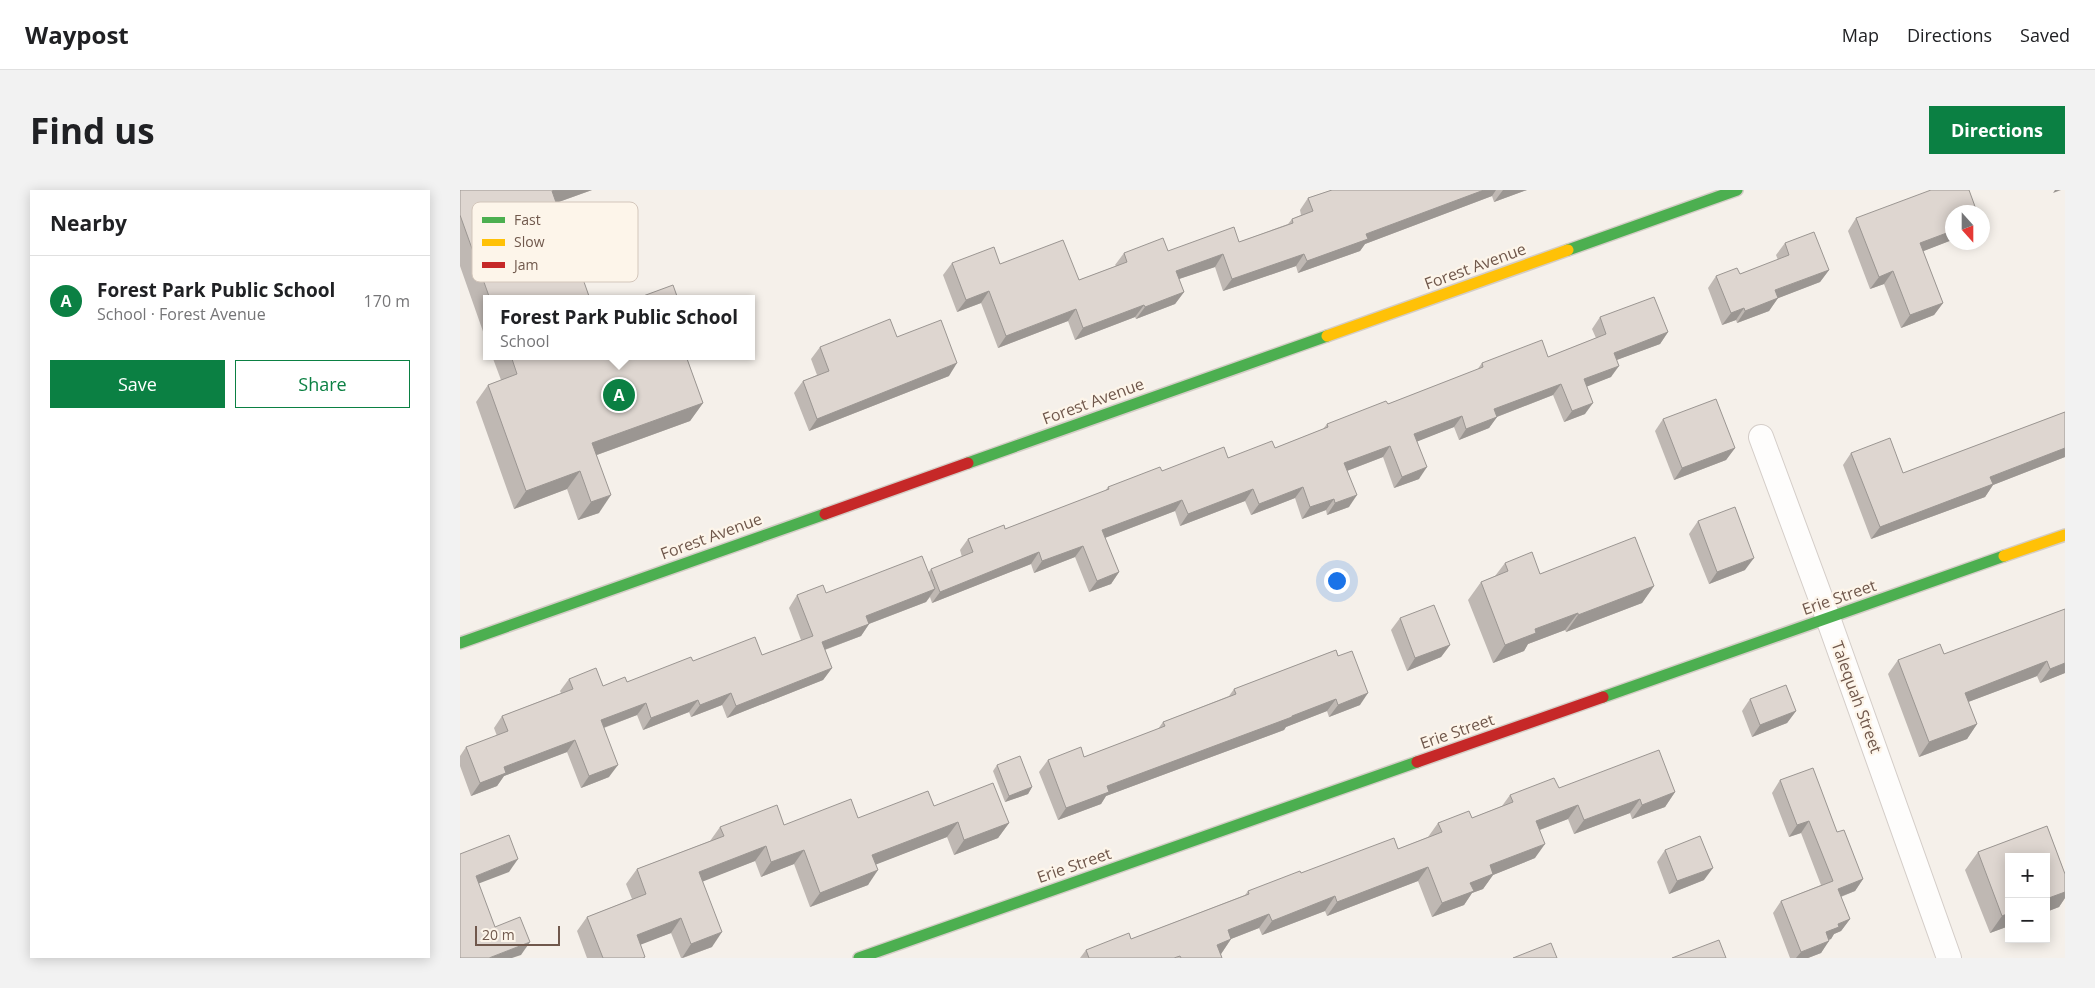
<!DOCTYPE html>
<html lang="en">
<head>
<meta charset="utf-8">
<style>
	:root { --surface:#fff; --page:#f2f2f2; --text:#202124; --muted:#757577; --line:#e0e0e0; --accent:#0b8043 }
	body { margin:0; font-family:"Open Sans",sans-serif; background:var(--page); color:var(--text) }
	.controls { position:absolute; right:15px; bottom:15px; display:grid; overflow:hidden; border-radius:0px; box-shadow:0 2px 12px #0003 }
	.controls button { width:45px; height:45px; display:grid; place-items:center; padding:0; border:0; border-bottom:1px solid var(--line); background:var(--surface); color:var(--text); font:25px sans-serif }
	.compass { position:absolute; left:1485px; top:15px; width:45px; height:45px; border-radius:50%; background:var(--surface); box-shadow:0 2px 12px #0003; rotate:159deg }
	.scale { position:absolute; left:15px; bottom:12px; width:85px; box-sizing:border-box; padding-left:5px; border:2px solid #70584c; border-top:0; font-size:14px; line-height:18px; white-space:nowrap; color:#70584c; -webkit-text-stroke:4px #fdf5ea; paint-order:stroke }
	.you { position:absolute; left:876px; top:390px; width:18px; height:18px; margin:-12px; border:4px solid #fff; border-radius:50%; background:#1a73e8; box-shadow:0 0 0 8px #1a73e833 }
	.badge { display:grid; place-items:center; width:32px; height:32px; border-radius:50%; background:var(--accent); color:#fff; font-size:16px; font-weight:700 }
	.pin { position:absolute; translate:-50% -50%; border:2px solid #fff; box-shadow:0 1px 5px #0006 }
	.popup { position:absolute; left:23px; top:105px; width:272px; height:65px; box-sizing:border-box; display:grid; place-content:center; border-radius:0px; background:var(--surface); filter:drop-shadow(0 1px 4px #0005); font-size:16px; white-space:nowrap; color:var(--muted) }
	.popup b { font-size:19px; color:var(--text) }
	.popup::after { content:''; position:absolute; left:50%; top:100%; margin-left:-10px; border:10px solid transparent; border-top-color:var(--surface) }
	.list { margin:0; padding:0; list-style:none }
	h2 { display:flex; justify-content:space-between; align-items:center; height:65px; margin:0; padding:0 20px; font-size:21px }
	h2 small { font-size:16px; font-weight:400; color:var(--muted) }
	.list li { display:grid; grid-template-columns:32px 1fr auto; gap:15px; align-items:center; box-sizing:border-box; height:90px; padding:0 20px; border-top:1px solid var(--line) }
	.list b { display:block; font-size:19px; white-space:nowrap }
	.list p { margin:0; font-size:16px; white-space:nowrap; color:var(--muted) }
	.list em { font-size:16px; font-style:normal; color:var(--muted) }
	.actions { display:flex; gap:10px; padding:15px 20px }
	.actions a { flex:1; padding:11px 0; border:1px solid var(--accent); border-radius:0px; text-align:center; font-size:18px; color:var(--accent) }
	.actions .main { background:var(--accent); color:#fff }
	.map { position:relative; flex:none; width:1605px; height:768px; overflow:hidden; border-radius:0px }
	header { display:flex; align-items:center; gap:30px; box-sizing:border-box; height:70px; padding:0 25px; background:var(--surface); border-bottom:1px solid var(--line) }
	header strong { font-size:24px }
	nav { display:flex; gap:28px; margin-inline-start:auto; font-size:18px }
	.intro { display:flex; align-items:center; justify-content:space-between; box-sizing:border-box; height:120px; padding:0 30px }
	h1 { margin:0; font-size:35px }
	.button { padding:12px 22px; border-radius:0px; background:var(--accent); color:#fff; font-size:18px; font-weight:700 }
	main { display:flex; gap:30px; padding:0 30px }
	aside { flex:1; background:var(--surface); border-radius:0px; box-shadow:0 2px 12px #0003 }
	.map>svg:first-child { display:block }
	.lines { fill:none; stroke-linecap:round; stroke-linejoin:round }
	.street-casing { stroke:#d4cdc8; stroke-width:26 }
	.fast-casing { stroke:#d4cdc6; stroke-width:14 }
	.slow-casing { stroke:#d4cdc6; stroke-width:14 }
	.jam-casing { stroke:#d4cdc6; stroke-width:14 }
	.street { stroke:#fefdfc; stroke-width:24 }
	.fast { stroke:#4caf50; stroke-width:11 }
	.slow { stroke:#ffc107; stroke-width:11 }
	.jam { stroke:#c62828; stroke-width:11 }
	.wall { fill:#bfb8b3 }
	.shaded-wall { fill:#9b9692 }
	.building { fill:#ded6d0; stroke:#9b9692 }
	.labels { text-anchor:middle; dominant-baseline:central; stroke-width:4.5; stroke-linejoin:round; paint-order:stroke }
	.street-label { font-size:16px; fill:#70584c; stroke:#fdf5ea }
	.key { fill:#fdf5ea; stroke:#d3c6bb; stroke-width:1 }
	.key-label { font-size:14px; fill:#70584c }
</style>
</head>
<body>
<header>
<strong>Waypost</strong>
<nav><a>Map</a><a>Directions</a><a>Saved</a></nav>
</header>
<div class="intro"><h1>Find us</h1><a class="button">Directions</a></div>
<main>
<aside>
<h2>Nearby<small></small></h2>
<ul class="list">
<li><span class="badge">A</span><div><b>Forest Park Public School</b><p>School · Forest Avenue</p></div><em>170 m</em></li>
</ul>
<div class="actions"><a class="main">Save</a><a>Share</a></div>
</aside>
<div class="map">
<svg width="1605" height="768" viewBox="0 0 1605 768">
	<rect width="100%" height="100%" fill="#f5f0ea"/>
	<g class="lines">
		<g class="street-casing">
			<polyline id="street" points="1301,247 1368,428 1489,768"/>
		</g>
		<g class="fast-casing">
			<g id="fast">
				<polyline points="1108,60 1277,0"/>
				<polyline points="508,273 867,146"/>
				<polyline points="0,453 365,324"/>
				<polyline points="1143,507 1544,366"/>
				<polyline points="399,768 957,572"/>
			</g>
		</g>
		<g class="slow-casing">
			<g id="slow">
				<polyline points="867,146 1108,60"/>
				<polyline points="1544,366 1605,345"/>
			</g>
		</g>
		<g class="jam-casing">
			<g id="jam">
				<polyline points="365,324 508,273"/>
				<polyline points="957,572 1143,507"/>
			</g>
		</g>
		<use href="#street" class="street"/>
		<use href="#fast" class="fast"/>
		<use href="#slow" class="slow"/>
		<use href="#jam" class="jam"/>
	</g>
	<g class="wall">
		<polygon points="0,0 132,0 96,13 130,109 26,109 26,150 0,76"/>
		<polygon points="872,0 1067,0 1034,12 1032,6 905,54 900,61 838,83 836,76 763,101 755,77 719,89 724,102 715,114 676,129 675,127 615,150 608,131 538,158 521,113 497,122 483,85 492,73 540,74 619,90 656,76 655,75 664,63 708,61 779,52 828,34 832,29 841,25 840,20 848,8"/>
		<polygon points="1492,22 1492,50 1463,61 1483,113 1474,125 1441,138 1424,94 1410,99 1388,41 1396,28"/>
		<polygon points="1325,53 1369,80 1360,92 1318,108 1309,121 1277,133 1276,130 1262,135 1248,98 1256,86 1280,84 1318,70 1316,65"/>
		<polygon points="1140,127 1208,142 1200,154 1156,170 1151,187 1126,196 1125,224 1104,232 1093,205 1037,227 1029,238 999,250 994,237 957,251 959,289 934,298 923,267 887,281 889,317 867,325 866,320 842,329 835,308 791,325 785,311 720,336 715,321 645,348 659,382 651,394 629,402 615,367 574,383 571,374 472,413 470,407 466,412 409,434 401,446 365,460 372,478 363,490 267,528 262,515 231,527 229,522 183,540 177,525 144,538 149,587 121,598 107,562 44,586 37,596 11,606 0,576 0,566 6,557 37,546 34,538 42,526 101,503 100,501 109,489 143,496 167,492 233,471 302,465 341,450 329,418 337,405 366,403 468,383 471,379 502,367 500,360 508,349 545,339 645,301 648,297 702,281 815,258 863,239 867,234 928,214 1017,180 1022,173 1088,167 1136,148 1132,139"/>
		<polygon points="437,147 489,186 349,241 334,203 343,191 357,185 351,169 360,157"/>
		<polygon points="32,166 226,166 243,213 230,231 137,265 139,323 118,330 107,299 54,319 16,212 28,195 41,190"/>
		<polygon points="1605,222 1605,267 1533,295 1525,307 1411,349 1383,275 1391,263 1443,283"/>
		<polygon points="1203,229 1275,258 1266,270 1214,290 1195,241"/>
		<polygon points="1238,331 1285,380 1249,394 1229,344"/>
		<polygon points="1045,373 1080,384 1194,396 1182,413 1106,442 1105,440 1068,454 1064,461 1033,473 1008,410 1021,392 1035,386"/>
		<polygon points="1605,419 1605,483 1580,493 1577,486 1508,512 1517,534 1507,549 1459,567 1428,484 1438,470 1484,464"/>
		<polygon points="940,428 990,455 981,467 947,481 931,440"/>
		<polygon points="876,460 900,515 869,527 867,521 826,537 824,540 646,606 641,614 598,630 579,582 588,570 624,567 698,539 703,532 769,506 774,499"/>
		<polygon points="1290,509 1336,521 1327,533 1292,547 1282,521"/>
		<polygon points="537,575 572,597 568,604 545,612 533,581"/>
		<polygon points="1320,590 1377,642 1403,689 1395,701 1381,707 1390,729 1381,741 1374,744 1371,749 1369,750 1361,763 1348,768 1330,768 1313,723 1321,711 1361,695 1341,643 1329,647 1312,603"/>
		<polygon points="1099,598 1215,602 1205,617 1172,629 1170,623 1114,644 1108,629 1080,640 1075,668 1033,685 1023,699 1012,703 1004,715 972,727 958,691 867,726 865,721 802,745 799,738 771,749 761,764 762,768 620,768 626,760 671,749 785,705 788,701 841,683 938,659 968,647 978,633 1012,628 1042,616 1050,605"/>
		<polygon points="474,616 549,633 538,648 494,665 487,647 416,674 408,695 350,717 334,674 301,687 295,671 242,691 252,757 223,768 221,768 211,743 180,754 185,767 185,768 127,768 117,741 127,727 172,709 166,694 177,679 250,651 260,637 324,635 398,628"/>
		<polygon points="1587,636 1605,684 1605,708 1599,717 1586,722 1586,667 1549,667 1549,736 1530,743 1505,680 1518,662"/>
		<polygon points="1205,660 1244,690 1209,704 1197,672"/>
	</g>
	<g class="shaded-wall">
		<polygon points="95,0 132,0 79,19 92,1"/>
		<polygon points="1024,0 1036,0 1032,6 905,54 900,61 838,83 847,71 906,44"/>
		<polygon points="1043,0 1067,0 1034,12"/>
		<polygon points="1595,0 1601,0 1593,3"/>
		<polygon points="1492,41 1492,50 1451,66 1460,53"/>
		<polygon points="763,64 755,77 707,93 716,81"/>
		<polygon points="844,64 836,76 763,101 772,89"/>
		<polygon points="1369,80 1360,92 1306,113 1315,100"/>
		<polygon points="1433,81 1424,94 1410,99 1419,87"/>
		<polygon points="529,101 521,113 497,122 506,110"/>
		<polygon points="724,102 715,114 676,129 685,117"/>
		<polygon points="1318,108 1309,121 1277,133 1285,121"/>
		<polygon points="1483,113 1474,125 1441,138 1450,125"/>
		<polygon points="684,115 675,127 615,150 623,138"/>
		<polygon points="1284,118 1276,130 1262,135 1271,123"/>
		<polygon points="616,119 608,131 538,158 546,146"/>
		<polygon points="1208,142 1200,154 1146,174 1154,163"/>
		<polygon points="497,173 489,186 349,241 357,229"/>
		<polygon points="1159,176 1151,187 1116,201 1124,189"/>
		<polygon points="1101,194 1093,205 1026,231 1034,219"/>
		<polygon points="243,213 230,231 120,271 132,253"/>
		<polygon points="1133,213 1125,224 1104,232 1112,221"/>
		<polygon points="1002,226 994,237 946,256 954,244"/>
		<polygon points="1037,227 1029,238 999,250 1006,239"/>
		<polygon points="930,256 923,267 876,285 884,273"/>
		<polygon points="1275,258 1266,270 1214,290 1222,278"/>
		<polygon points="1605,258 1605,267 1533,295 1525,307 1411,349 1420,337 1530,287"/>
		<polygon points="967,277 959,289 934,298 942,287"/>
		<polygon points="120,281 107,299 54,319 66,301"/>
		<polygon points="843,297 835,308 791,325 799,314"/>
		<polygon points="793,299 785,311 720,336 728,324"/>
		<polygon points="151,305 139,323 118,330 131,312"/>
		<polygon points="897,305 889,317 867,325 875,313"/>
		<polygon points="874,309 866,320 842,329 850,317"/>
		<polygon points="722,310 715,321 634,352 642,340"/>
		<polygon points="623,356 615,367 574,383 582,371"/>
		<polygon points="579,362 571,374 472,413 480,402"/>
		<polygon points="1294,368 1285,380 1249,394 1257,382"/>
		<polygon points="659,382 651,394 629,402 637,391"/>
		<polygon points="1194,396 1182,413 1106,442 1118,425"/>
		<polygon points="475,399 466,412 398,438 406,426"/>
		<polygon points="1118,423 1105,440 1068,454 1064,461 1033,473 1045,455 1075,439"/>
		<polygon points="409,434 401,446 353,464 362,452"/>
		<polygon points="990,455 981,467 947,481 955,468"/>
		<polygon points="1587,471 1577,486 1495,517 1505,503"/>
		<polygon points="1605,473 1605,483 1580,493 1590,479"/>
		<polygon points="372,478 363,490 267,528 276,516"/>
		<polygon points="271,503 262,515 231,527 240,515"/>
		<polygon points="908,503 900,515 869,527 878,515"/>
		<polygon points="876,509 867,521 826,537 824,540 646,606 641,614 598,630 606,618 647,596"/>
		<polygon points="238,510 229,522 183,540 191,528"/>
		<polygon points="186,513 177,525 132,542 141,530"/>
		<polygon points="1336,521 1327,533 1292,547 1300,535"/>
		<polygon points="1517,534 1507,549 1459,567 1469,552"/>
		<polygon points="115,550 107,562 44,586 37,596 11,606 20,593 44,577"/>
		<polygon points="158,575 149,587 121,598 129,586"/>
		<polygon points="572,597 568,604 545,612 549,606"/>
		<polygon points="1215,602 1205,617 1172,629 1182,615"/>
		<polygon points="1180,609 1170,623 1114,644 1124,630"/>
		<polygon points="1118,615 1108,629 1066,645 1076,631"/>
		<polygon points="1349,631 1341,643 1329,647 1337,635"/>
		<polygon points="498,632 487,647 402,680 412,665"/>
		<polygon points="549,633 538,648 494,665 504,650"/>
		<polygon points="1085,654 1075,668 1033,685 1023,699 1012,703 1004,715 972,727 982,713 1010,693 1030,675"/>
		<polygon points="306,656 295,671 229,697 239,682"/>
		<polygon points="344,660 334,674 301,687 311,672"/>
		<polygon points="58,669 49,682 7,698 16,686"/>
		<polygon points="968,677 958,691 867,726 877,712"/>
		<polygon points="1253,678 1244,690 1209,704 1217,691"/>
		<polygon points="418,680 408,695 350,717 360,703"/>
		<polygon points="1403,689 1395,701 1369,711 1378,699"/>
		<polygon points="1605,702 1605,708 1599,717 1586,722 1586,709"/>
		<polygon points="875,706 865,721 802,745 812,731"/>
		<polygon points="1549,723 1549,736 1530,743 1542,726"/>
		<polygon points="809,724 799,738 758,754 768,740"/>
		<polygon points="221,728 211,743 167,760 177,745"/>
		<polygon points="1390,729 1381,741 1374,744 1371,749 1357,754 1366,742 1378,734"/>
		<polygon points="262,742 252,757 222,768 231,754"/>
		<polygon points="771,749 761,764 750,768 757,755"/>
		<polygon points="1369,751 1361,763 1348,768 1336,768 1341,762"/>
		<polygon points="70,752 61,765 52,768 29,768"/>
	</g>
	<g class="building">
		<polygon points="0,0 95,0 92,1 130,109 30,109 0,25"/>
		<polygon points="872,0 1024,0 906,44 908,49 847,71 844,64 772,89 763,64 716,81 724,102 685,117 684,115 623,138 616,119 546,146 529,101 506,110 492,73 534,57 540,74 603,50 619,90 667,72 664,63 703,48 708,61 774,37 779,52 833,33 832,29 853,21 848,8"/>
		<polygon points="1471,0 1509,0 1517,22 1492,22 1492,41 1460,53 1483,113 1450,125 1433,81 1419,87 1396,28"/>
		<polygon points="1354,42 1369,80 1315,100 1318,108 1285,121 1284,118 1271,123 1256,86 1277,78 1280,84 1329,65 1325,53"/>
		<polygon points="213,95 218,109 175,109"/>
		<polygon points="1194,107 1208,142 1154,163 1159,176 1124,189 1133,213 1112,221 1101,194 1034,219 1037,227 1006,239 1002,226 954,244 967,277 942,287 930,256 884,273 897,305 875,313 874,309 850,317 843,297 799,314 793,299 728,324 722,310 642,340 659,382 637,391 623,356 582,371 579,362 480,402 471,379 513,362 508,349 544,335 545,339 649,299 648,297 700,277 702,281 764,257 768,268 812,251 815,258 868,237 867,234 926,211 928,214 1023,177 1022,173 1082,150 1088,167 1146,144 1140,127"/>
		<polygon points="430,129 437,147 481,130 497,173 357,229 343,191 369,181 360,157"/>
		<polygon points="51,166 226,166 243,213 132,253 151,305 131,312 120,281 66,301 28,195 57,184"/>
		<polygon points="1256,209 1275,258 1222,278 1203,229"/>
		<polygon points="1605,222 1605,258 1530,287 1533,294 1420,337 1391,263 1430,248 1443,283"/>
		<polygon points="1275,317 1294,368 1257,382 1238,331"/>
		<polygon points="1175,347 1194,396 1118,425 1118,423 1075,439 1076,443 1045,455 1021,392 1048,381 1045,373 1072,362 1080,384"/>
		<polygon points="462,366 475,399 406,426 409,434 362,452 372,478 276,516 271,503 240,515 238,510 191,528 186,513 141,530 158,575 129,586 115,550 44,577 46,583 20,593 6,557 48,541 42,526 113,499 109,489 136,478 143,496 165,487 167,492 231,467 233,471 295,447 302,465 353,446 337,405 363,395 366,403"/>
		<polygon points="974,415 990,455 955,468 940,428"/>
		<polygon points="1605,419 1605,473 1590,479 1587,471 1505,503 1517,534 1469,552 1438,470 1480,454 1484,464"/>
		<polygon points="876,460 878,466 892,461 908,503 878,515 876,509 832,526 832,527 647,596 649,602 606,618 588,570 621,557 624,567 705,536 703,532 776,504 774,499"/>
		<polygon points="1326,495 1336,521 1300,535 1290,509"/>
		<polygon points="1199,560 1215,602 1182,615 1180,609 1124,630 1118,615 1076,631 1085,654 1030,675 1033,684 1010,693 1014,701 982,713 968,677 877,712 875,706 812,731 809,724 768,740 771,749 757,755 762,768 721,768 720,766 714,768 629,768 626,760 669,743 671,749 789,704 788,701 840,681 841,683 934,648 938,659 982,642 978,633 1009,621 1012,628 1053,612 1050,605 1094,588 1099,598"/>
		<polygon points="560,566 572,597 549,606 537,575"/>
		<polygon points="1353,578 1377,642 1384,640 1403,689 1378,699 1390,729 1378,734 1379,737 1366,742 1369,751 1341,762 1321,711 1373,691 1349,631 1337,635 1320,590"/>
		<polygon points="533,593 549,633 504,650 498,632 412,665 418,680 360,703 344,660 311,672 306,656 239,682 262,742 231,754 221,728 177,745 185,767 183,768 143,768 127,727 186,704 177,679 264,646 260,637 317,615 324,635 391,609 398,628 468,601 474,616"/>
		<polygon points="1587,636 1605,684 1605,702 1586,709 1586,667 1549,667 1549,723 1542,726 1518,662"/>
		<polygon points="49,645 58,669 16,686 35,737 60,727 70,752 29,768 0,768 0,664"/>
		<polygon points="1240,646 1253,678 1217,691 1205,660"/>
		<polygon points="1259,750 1266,768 1212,768"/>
		<polygon points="1091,753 1097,768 1053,768"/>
	</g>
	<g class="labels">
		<g class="street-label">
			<text transform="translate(1015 76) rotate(-20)">Forest Avenue</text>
			<text transform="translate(633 211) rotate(-20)">Forest Avenue</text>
			<text transform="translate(251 346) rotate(-20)">Forest Avenue</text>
			<text transform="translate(1379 407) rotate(-19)">Erie Street</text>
			<text transform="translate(1397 507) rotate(70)">Talequah Street</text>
			<text transform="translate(997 541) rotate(-19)">Erie Street</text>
			<text transform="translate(614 675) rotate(-19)">Erie Street</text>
		</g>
	</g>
	<rect x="12" y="12" width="166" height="80" rx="8" class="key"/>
	<rect x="22" y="27" width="23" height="6" fill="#4caf50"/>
	<rect x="22" y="49" width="23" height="7" fill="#ffc107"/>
	<rect x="22" y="72" width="23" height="6" fill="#c62828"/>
	<g class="key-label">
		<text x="54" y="35">Fast</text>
		<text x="54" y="57">Slow</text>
		<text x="54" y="80">Jam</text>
	</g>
</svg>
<div class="controls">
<button>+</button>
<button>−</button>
</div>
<svg class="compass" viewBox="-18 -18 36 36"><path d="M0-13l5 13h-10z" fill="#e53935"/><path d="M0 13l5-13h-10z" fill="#757577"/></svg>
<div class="scale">20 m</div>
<div class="you"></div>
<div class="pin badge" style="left:159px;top:205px">A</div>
<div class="popup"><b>Forest Park Public School</b>School</div>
</div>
</main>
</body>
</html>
